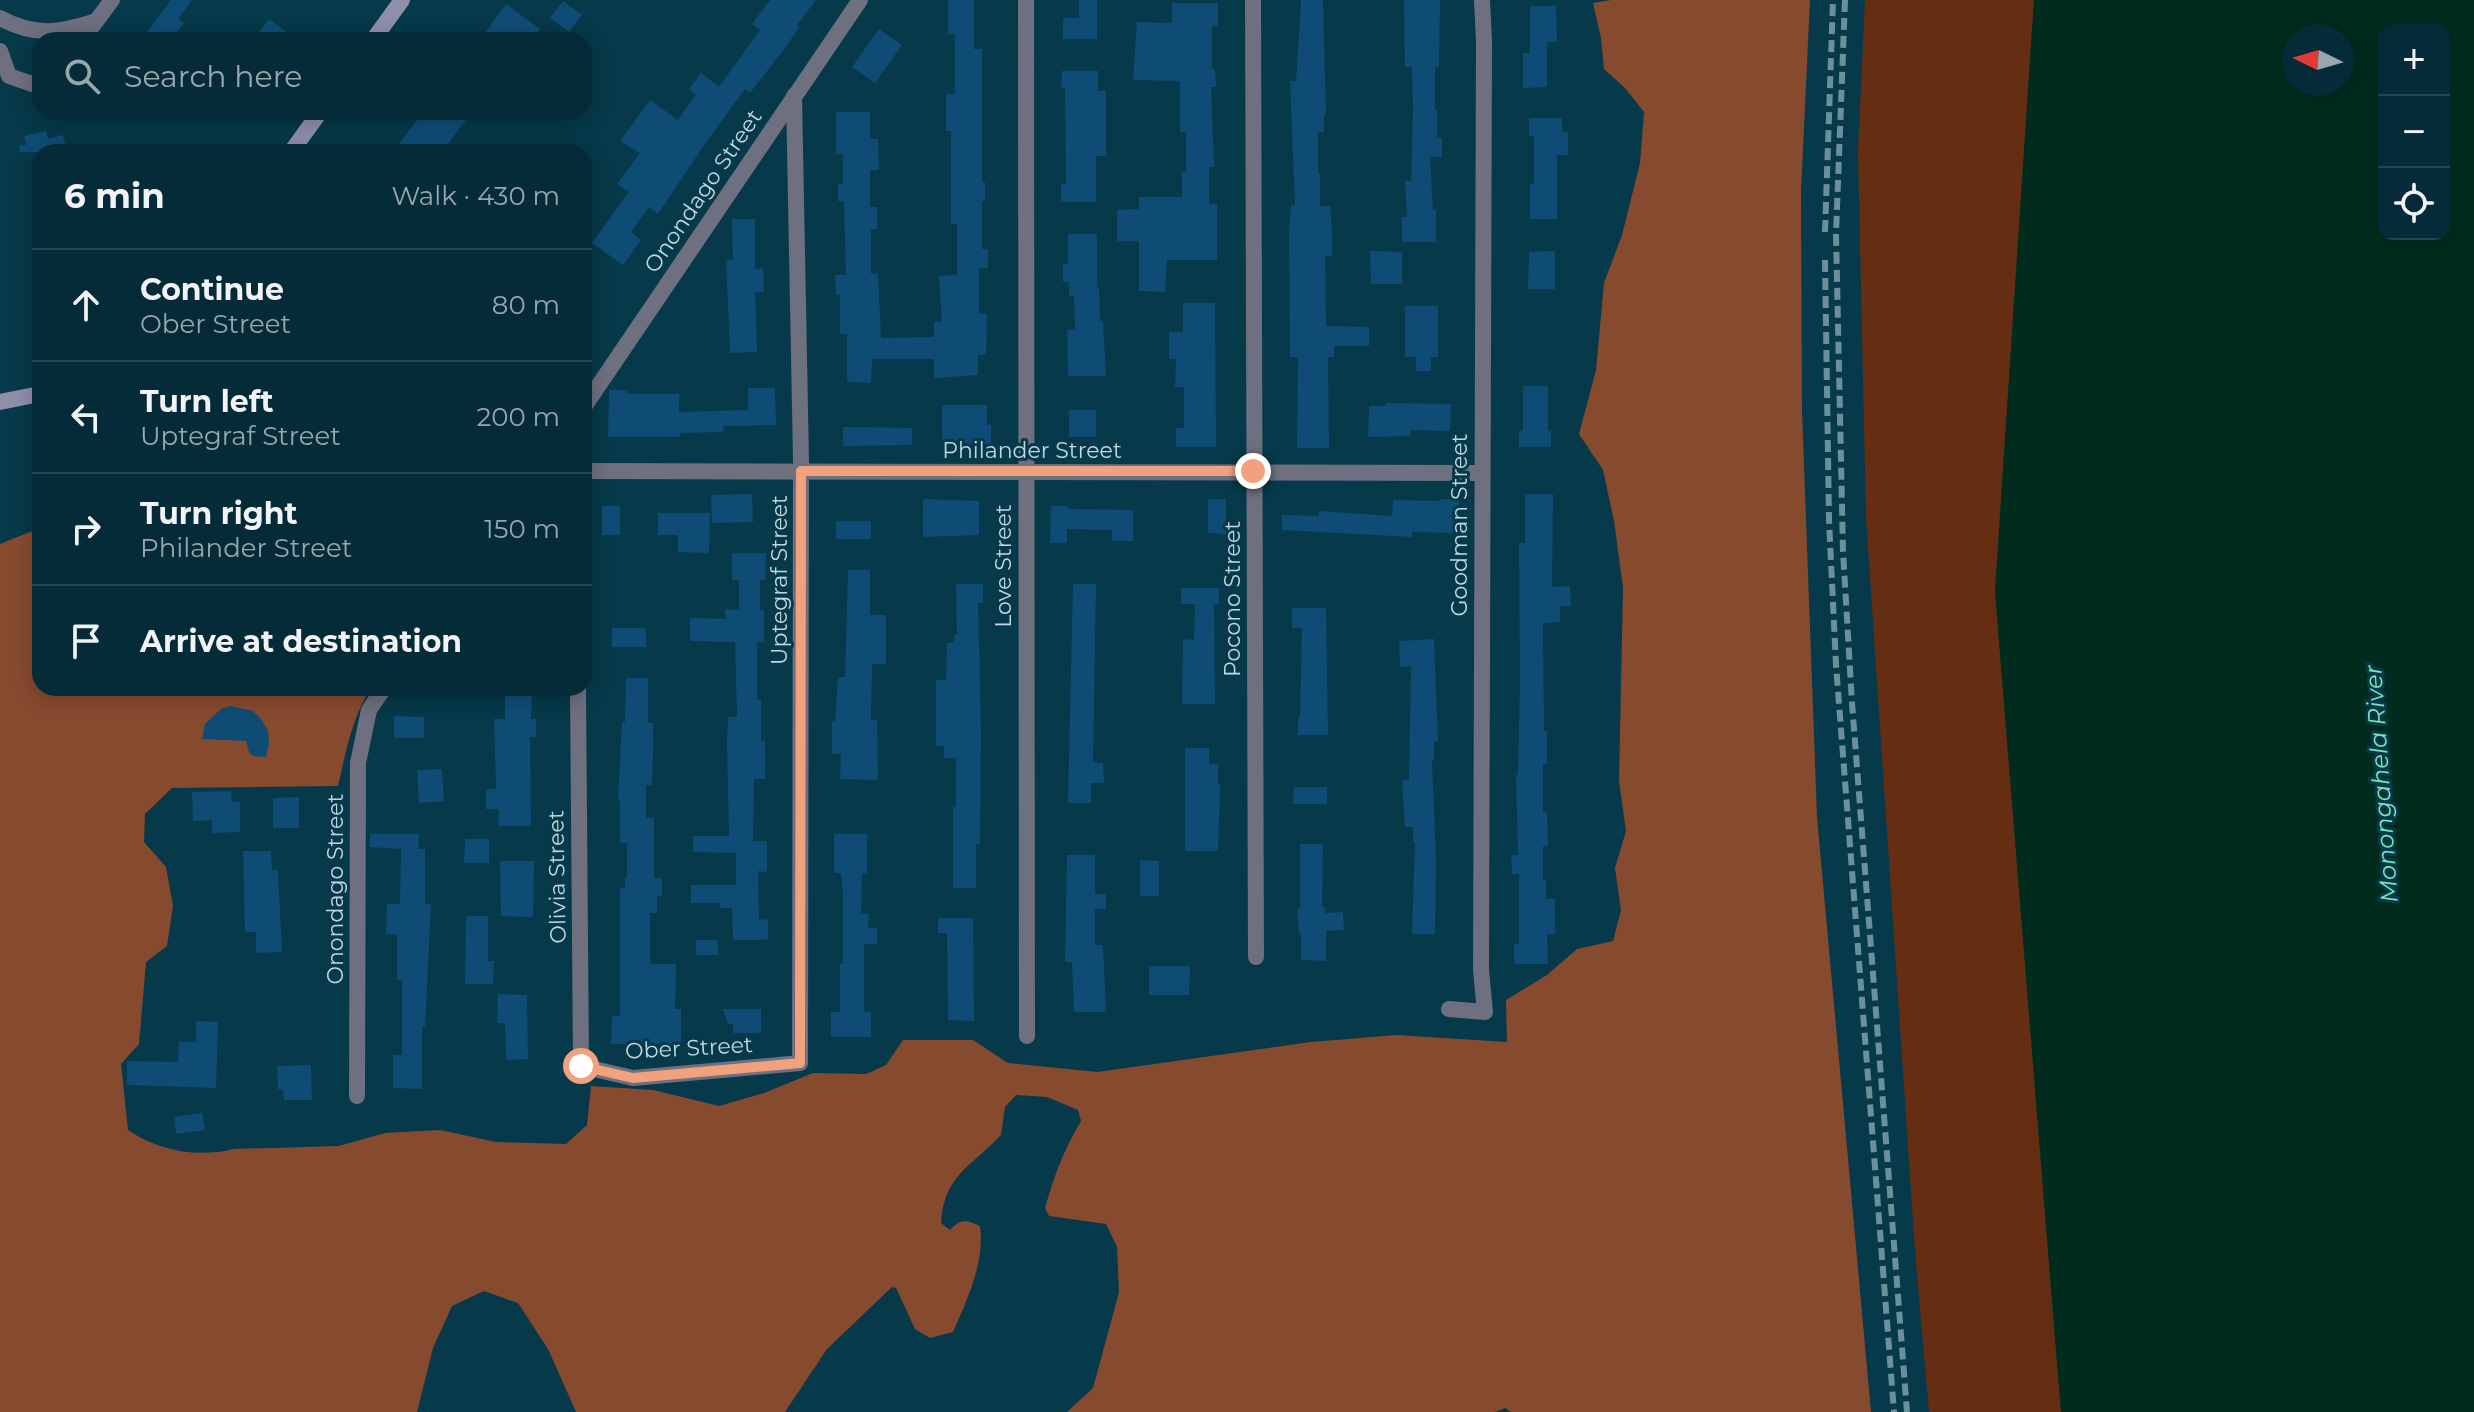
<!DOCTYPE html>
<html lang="en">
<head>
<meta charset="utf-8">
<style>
	:root { --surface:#042b37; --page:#123742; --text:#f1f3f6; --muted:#97a7ad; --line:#254752 }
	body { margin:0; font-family:Montserrat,sans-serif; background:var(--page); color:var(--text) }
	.controls { position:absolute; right:24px; top:24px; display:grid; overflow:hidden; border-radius:16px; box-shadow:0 4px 20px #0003 }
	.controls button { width:72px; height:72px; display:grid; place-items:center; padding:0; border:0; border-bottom:2px solid var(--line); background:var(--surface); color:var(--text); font:40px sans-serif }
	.compass { position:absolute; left:2282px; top:24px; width:72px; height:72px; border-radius:50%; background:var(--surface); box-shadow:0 4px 20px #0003; rotate:275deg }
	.stop { position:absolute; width:24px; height:24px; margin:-18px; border:6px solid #f2a17e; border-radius:50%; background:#fff }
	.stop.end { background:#f2a17e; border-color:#fff; box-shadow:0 2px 8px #0008 }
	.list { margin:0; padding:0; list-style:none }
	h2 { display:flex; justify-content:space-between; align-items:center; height:104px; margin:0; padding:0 32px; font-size:34px }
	h2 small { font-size:26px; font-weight:400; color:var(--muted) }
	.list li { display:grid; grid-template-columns:52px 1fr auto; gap:24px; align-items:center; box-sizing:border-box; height:112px; padding:0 32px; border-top:2px solid var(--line) }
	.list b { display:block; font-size:30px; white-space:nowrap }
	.list p { margin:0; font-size:26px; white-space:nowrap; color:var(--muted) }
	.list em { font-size:26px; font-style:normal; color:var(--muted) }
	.icon { flex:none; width:44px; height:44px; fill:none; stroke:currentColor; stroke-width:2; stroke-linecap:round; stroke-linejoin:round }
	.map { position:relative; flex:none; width:2474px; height:1412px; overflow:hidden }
	.search { position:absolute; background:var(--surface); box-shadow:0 4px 20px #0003; left:32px; top:32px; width:560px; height:88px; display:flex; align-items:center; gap:20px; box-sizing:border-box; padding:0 28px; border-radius:24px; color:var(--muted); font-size:30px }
	.panel { position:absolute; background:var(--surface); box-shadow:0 4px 20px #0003; left:32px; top:144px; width:560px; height:552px; border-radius:24px }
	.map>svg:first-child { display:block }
	.green { fill:#652d12 }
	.forest { fill:#864a2f }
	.water { fill:#012c1d; fill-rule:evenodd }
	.building { fill:#0f4c75 }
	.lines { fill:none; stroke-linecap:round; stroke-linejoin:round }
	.minor { stroke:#6e6f7f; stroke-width:16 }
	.secondary { stroke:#8f8faa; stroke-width:16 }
	.rail { stroke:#6c8f9c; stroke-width:6; stroke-dasharray:12 6; stroke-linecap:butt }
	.route { stroke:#f2a17e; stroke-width:10 }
	.labels { text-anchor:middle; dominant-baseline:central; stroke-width:6; stroke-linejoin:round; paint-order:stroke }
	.street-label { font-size:22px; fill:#c0d7e1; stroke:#063949 }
	.water-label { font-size:24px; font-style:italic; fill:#7be7b9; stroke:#063949 }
</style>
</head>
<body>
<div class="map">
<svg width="2474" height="1412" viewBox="0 0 2474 1412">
	<rect width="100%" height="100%" fill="#063949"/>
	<polygon class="green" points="1865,0 2034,0 1995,591 2061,1412 1929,1412 1915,1251 1866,517 1858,152"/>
	<path class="forest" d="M1611,0H1810L1801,191L1802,411L1817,817L1871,1412H1511L1505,1408L1495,1412H1067L1093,1388L1119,1292L1117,1247L1106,1224L1049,1216L1045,1208C1054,1176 1064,1149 1081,1121L1078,1110L1047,1097L1016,1095L1005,1107L1001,1135C971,1167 944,1175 941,1223L950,1230C961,1218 967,1220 980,1226C985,1262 967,1300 953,1332L930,1338L915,1329L896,1288L892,1287L827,1349L785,1412H576L548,1349L518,1303L484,1291L452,1306L433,1348L417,1412H0V544L40,528V688H371C352,717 346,752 338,786L172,788L145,814L144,842L166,867L173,906L167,946L146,962L139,1044L121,1064L128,1130C159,1151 197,1158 234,1149L339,1146L385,1133L440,1130L496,1142L566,1144L587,1125L591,1086L653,1090L719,1106L764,1093L813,1073L866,1074L886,1065L903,1040H973L1008,1063L1097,1072L1311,1042L1397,1035L1507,1042L1506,1000L1547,975L1577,949L1613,941L1621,910L1615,868L1626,831L1619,781L1623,588L1614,521L1603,470L1579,434L1596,370L1604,283L1622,235L1640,163L1644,112L1625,88L1604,69L1601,38L1593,3Z"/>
	<path class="water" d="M2034,0H2474V1412H2061L1995,591ZM2384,30H2444V234H2384ZM2294,36H2342V84H2294Z"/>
	<g class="building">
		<polygon points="171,0 192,0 178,19 184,23 171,40 141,40"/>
		<polygon points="770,0 816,0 797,25 799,27 785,48 750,93 745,89 707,141 658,214 649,207 631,232 641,240 623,265 592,243 629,192 617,184 640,153 620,141 650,100 678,120 696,94 689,89 701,73 719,87 760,30 752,24"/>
		<polygon points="948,0 974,0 974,49 982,49 982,182 985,182 985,201 982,201 982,249 988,249 988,268 979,268 979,314 987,314 986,355 978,355 978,375 934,378 934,359 872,359 871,383 847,382 847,334 840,334 840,295 836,295 835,275 846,275 844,201 838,201 838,184 843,184 843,154 836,154 836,112 870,112 870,139 878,139 879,170 870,170 870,207 877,207 877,229 871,229 871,274 878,273 881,338 934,337 934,322 942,322 939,276 957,275 957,224 951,224 951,131 946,131 946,94 955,94 955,34 948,34"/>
		<polygon points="1079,0 1097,0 1097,39 1063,39 1063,18 1079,18"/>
		<polygon points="1301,0 1323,0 1326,114 1324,114 1324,132 1318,132 1318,173 1320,173 1320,206 1330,206 1332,231 1332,256 1325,256 1326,326 1369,327 1369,346 1334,346 1334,357 1328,357 1329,448 1297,448 1298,357 1290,357 1289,231 1291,205 1295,205 1290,81 1296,81"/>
		<polygon points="1404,0 1440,0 1439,67 1435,67 1435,110 1437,110 1437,138 1442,138 1442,157 1430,157 1433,210 1436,210 1436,242 1402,242 1402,217 1407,217 1405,181 1411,181 1413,110 1412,67 1405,67"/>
		<polygon points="563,1 582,15 569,32 550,18"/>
		<polygon points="1172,3 1218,3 1218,26 1212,26 1212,69 1215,69 1216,87 1211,87 1214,167 1209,167 1209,204 1217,204 1217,260 1167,260 1165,292 1139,291 1139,241 1117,241 1117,210 1139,209 1139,197 1182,197 1182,172 1186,172 1186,132 1180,132 1180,81 1133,80 1137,22 1172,23"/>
		<polygon points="506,4 540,29 531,40 524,40 514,33 509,40 480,40"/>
		<polygon points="1530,6 1556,6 1557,42 1547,42 1547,87 1523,88 1523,53 1530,53"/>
		<polygon points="269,19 298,40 253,40"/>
		<polygon points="879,29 902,45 875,83 852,67"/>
		<polygon points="1062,71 1098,71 1098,91 1106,91 1106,156 1096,156 1096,202 1061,202 1061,184 1066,184 1065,88 1061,88"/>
		<polygon points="423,112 472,112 442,152 393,152"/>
		<polygon points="1529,118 1562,118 1562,132 1568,132 1568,155 1557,155 1557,219 1530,219 1530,184 1534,184 1534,136 1529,136"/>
		<polygon points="46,131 48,139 63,135 67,152 20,152 19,146 26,145 24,136"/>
		<polygon points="732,219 755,219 755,269 763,268 764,292 755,292 757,352 730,353 726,260 733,260"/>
		<polygon points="1068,234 1097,234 1097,287 1099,287 1100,321 1103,321 1106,376 1068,376 1067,330 1075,330 1074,296 1069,296 1069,282 1063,282 1063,264 1068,264"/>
		<polygon points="1370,251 1402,252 1402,284 1371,284"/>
		<polygon points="1555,251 1555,289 1528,289 1529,252"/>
		<polygon points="1183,303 1215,303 1216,447 1176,447 1176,428 1184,428 1184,387 1175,387 1176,359 1169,359 1169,332 1183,332"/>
		<polygon points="1405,306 1438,306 1438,357 1431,357 1431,371 1416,371 1416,357 1405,357"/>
		<polygon points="1523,386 1548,386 1548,431 1551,431 1551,447 1519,447 1519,431 1523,431"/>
		<polygon points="748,388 775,388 776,425 723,426 723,432 680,433 680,437 608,437 609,390 627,390 627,394 679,394 679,412 748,410"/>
		<polygon points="1386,403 1451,404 1450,431 1410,430 1410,436 1368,437 1369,406 1386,406"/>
		<polygon points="942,405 987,405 987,425 991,425 991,446 942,446"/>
		<rect x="1069" y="410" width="27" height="27"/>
		<polygon points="843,427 912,428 912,445 843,446"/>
		<polygon points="752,494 753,522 712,523 711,495"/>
		<polygon points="1525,494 1553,494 1552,587 1570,586 1571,606 1560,606 1560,622 1543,623 1544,731 1547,731 1547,764 1543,764 1543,812 1547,812 1548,846 1543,846 1543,880 1546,880 1546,899 1555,899 1555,934 1547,934 1548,964 1514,964 1514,944 1519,944 1519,874 1512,874 1511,855 1518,855 1516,775 1518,775 1520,683 1519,543 1525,543"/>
		<polygon points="923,499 979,501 979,535 923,537"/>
		<polygon points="1208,499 1226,499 1226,534 1208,533"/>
		<polygon points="1440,499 1459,499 1458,533 1412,532 1412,537 1282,530 1282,515 1319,516 1319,511 1392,516 1393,500 1440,501"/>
		<rect x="602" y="506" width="18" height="29"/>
		<polygon points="1051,506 1068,506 1068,509 1133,510 1133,541 1112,541 1112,530 1067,529 1067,543 1050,543"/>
		<polygon points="658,513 710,513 709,553 678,552 678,535 658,535"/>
		<rect x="836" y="521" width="35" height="18"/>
		<polygon points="732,553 766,553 765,580 760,580 760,610 764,610 764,642 757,642 757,700 761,700 761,741 765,741 765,779 754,779 753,841 767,841 767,872 758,871 759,920 768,919 768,939 760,940 733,940 732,908 720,908 720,903 691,903 691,885 736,885 736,853 693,852 693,836 729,836 727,741 728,717 737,717 735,642 690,641 690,618 726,619 725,609 739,610 739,580 732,580"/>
		<polygon points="848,570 870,570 870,615 886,615 886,664 872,664 871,720 877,720 878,780 840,779 841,754 832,754 832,721 835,721 838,677 845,677"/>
		<polygon points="956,584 983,584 983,603 978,603 981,731 980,844 976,844 976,888 953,888 953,807 956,807 956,758 944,758 944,746 936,746 936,680 946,680 947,643 954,643 954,635 957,635"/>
		<polygon points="1073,584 1096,584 1093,762 1103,763 1104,783 1091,783 1091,803 1068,803"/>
		<polygon points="1181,588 1219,588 1219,604 1214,604 1215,704 1182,704 1183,639 1194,640 1195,604 1181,604"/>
		<polygon points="1292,608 1326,608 1328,735 1298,735 1298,718 1300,718 1302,628 1292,628"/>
		<rect x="612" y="628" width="34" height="19"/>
		<polygon points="1434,639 1438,741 1434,741 1434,760 1432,760 1436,861 1435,934 1412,934 1415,842 1413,843 1413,827 1405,827 1402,780 1409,780 1411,666 1400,667 1399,641"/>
		<polygon points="626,678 648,678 648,723 653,723 653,753 652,785 646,785 646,818 654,818 654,878 662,878 662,896 657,896 657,913 650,913 650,964 676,964 675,1009 681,1009 681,1044 611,1044 612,1016 620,1016 620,888 625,888 625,878 627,878 627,843 620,843 620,801 618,801 622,722 625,722"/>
		<polygon points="505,688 532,688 531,719 536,719 536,737 530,737 531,826 498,826 499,809 486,809 486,789 496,789 494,719 505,719"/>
		<polygon points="231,706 253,711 261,719 268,731 269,744 266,757 253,756 249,752 246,741 202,739 205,724 221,709"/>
		<polygon points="394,716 424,717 424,738 394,738"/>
		<polygon points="1185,748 1209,748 1209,764 1218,764 1218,784 1220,784 1218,851 1185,851"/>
		<polygon points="442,769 444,801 419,803 417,770"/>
		<polygon points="1294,787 1327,787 1327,804 1293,804"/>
		<polygon points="231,791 232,802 240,802 240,832 212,833 212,820 193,821 192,792"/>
		<polygon points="299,797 299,828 273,828 273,798"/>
		<polygon points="370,834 419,834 418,849 425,849 425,904 431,904 425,1027 422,1027 422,1089 393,1088 393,1055 402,1055 402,980 397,980 397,934 386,934 387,904 400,904 401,849 370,847"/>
		<polygon points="834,834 867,834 867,873 862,873 861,914 869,914 868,928 877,928 877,944 864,944 864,1012 871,1012 871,1037 831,1037 831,1012 840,1012 840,964 843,964 843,894 841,873 834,873"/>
		<polygon points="465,839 489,839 489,863 464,863"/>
		<polygon points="1300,844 1323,844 1322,907 1325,907 1325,913 1343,912 1344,930 1326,931 1326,961 1301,960 1301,933 1299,933 1297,909 1300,909"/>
		<polygon points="243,851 271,851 272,870 278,870 282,952 256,953 256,932 245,932"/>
		<polygon points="1067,855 1095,855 1095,894 1106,894 1106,909 1095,909 1095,945 1103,945 1106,1012 1074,1012 1072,962 1065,962"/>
		<polygon points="1140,860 1159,861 1159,896 1140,896"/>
		<polygon points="500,861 534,861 533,917 501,916"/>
		<polygon points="466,916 488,916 488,961 494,961 493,984 465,984"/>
		<polygon points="938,918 973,918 974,1021 948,1020 947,933 938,933"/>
		<rect x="696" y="940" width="22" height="15"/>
		<polygon points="1149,966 1190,966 1189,995 1149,995"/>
		<polygon points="498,994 527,995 528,1059 506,1060 505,1023 497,1023"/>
		<polygon points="723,1009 761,1009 761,1033 733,1033 733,1024 728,1024"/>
		<polygon points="196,1021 218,1022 216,1088 127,1085 127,1061 178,1062 179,1042 196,1042"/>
		<polygon points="311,1065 312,1100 284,1100 283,1090 278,1089 277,1066"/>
		<polygon points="202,1113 205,1130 176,1134 174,1117"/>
	</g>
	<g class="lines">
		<g class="minor">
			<polyline points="1026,0 1027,1036"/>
			<polyline points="1253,0 1256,957"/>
			<path d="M0,18C35,37 59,33 96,21"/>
			<polyline points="82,40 112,0"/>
			<polyline points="0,51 9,76 32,84 40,80"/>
			<polyline points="584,407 860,0"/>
			<polyline points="584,471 1481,473"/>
			<polyline points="578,688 581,1066 633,1078 800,1063 801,461 794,96"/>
			<polyline points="1449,1009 1485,1012 1481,970 1484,41 1482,0"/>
			<polyline points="357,1096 358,763 369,710 384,688"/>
		</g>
		<g class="secondary">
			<polyline points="373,40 402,0"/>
			<polyline points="291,152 320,112"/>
			<polyline points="0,402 40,394"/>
		</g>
		<g class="rail">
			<polyline points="1845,0 1836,234 1843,551 1852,703 1907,1412"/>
			<polyline points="1825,232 1833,0"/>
			<polyline points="1825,260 1829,520 1836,665 1894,1412"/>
		</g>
	</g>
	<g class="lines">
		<polyline class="route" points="581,1066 633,1078 800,1063 801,471 1253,471"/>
	</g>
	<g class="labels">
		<g class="street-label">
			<text transform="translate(703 191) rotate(-56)">Onondago Street</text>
			<text x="1032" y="450">Philander Street</text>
			<text transform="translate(1459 525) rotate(-90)">Goodman Street</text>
			<text transform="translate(1003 566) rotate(-90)">Love Street</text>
			<text transform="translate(779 580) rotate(-90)">Uptegraf Street</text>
			<text transform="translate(1232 599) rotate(-90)">Pocono Street</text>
			<text transform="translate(557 877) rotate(-91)">Olivia Street</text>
			<text transform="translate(335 889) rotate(-90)">Onondago Street</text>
			<text transform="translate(689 1048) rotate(-3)">Ober Street</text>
		</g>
		<g class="water-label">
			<text transform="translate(2381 784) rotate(-94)">Monongahela River</text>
		</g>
	</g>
</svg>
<div class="controls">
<button>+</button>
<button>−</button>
<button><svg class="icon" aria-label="locate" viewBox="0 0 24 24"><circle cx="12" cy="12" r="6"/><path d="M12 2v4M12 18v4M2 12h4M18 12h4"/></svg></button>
</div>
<svg class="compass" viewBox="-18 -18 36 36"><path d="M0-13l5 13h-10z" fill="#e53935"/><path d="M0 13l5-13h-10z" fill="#97a7ad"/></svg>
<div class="stop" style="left:581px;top:1066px"></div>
<div class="stop end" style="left:1253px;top:471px"></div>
<div class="search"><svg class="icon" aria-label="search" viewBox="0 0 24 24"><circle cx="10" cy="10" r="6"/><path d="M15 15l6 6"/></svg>Search here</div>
<section class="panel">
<h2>6 min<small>Walk · 430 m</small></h2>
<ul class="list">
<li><svg class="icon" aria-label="ahead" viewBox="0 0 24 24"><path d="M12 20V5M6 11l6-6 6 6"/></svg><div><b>Continue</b><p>Ober Street</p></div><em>80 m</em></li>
<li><svg class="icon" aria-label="left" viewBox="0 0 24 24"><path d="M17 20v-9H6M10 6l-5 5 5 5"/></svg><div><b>Turn left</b><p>Uptegraf Street</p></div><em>200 m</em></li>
<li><svg class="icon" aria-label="right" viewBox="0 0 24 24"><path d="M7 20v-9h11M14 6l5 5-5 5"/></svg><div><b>Turn right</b><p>Philander Street</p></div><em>150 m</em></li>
<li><svg class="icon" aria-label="arrive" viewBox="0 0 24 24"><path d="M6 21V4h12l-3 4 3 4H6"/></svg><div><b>Arrive at destination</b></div></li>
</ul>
</section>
</div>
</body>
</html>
